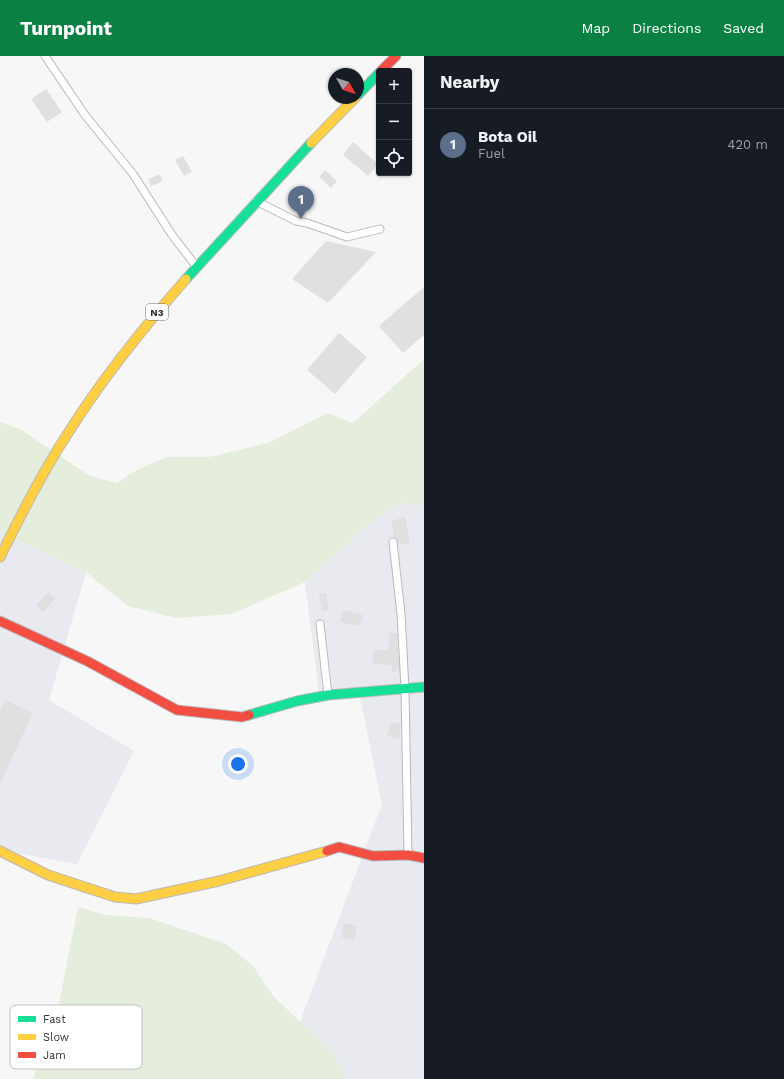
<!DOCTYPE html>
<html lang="en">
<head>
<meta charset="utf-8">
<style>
	:root { --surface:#171b24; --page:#20242c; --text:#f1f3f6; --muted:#9ea1a6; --line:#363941; --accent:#0b8043 }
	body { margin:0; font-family:"Work Sans",sans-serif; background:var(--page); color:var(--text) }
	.controls { position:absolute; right:12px; top:12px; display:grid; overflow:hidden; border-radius:4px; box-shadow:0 1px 3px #0004 }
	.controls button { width:36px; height:36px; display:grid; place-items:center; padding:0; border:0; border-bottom:1px solid var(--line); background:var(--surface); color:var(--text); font:20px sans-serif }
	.compass { position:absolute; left:328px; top:12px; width:36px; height:36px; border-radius:50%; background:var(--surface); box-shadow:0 1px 3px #0004; rotate:129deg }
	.you { position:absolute; left:238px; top:708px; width:14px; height:14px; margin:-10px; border:3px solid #fff; border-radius:50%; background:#1a73e8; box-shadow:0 0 0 6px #1a73e833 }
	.badge { display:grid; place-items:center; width:26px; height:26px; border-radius:50%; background:var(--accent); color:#fff; font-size:13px; font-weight:700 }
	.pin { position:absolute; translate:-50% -33px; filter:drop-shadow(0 1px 2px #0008) }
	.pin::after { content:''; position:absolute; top:21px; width:14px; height:12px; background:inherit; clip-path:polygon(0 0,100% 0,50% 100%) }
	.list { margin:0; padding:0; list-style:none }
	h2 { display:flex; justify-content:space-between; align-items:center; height:52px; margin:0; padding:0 16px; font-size:17px }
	h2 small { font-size:13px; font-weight:400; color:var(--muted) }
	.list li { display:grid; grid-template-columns:26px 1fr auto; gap:12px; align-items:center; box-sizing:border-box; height:72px; padding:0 16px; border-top:1px solid var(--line) }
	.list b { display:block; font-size:15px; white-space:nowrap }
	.list p { margin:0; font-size:13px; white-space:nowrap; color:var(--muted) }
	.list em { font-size:13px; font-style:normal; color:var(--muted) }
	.icon { flex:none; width:22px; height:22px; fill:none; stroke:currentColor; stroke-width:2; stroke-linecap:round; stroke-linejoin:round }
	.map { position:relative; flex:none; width:424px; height:1023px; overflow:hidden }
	header { display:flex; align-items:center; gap:24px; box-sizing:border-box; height:56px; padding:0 20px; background:var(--accent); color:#fff }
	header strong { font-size:19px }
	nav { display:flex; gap:22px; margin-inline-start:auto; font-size:14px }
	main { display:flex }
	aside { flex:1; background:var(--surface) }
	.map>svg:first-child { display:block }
	.built { fill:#e8eaef }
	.green { fill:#e5eddc }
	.building { fill:#e0e0e1 }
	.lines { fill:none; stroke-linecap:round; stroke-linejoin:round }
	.street-casing { stroke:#b9b9ba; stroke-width:9 }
	.fast-casing { stroke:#b9b9ba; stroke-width:11 }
	.slow-casing { stroke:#b9b9ba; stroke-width:11 }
	.jam-casing { stroke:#b9b9ba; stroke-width:11 }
	.street { stroke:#fefefe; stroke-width:7 }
	.fast { stroke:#16e098; stroke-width:9 }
	.slow { stroke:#ffcf43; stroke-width:9 }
	.jam { stroke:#f24e42; stroke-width:9 }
	.labels { text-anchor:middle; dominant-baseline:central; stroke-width:3; stroke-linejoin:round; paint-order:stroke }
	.shield { fill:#fff; stroke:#717172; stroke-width:1 }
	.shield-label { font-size:10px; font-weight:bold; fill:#343435 }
	.key { fill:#fff; stroke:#c2c2c2; stroke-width:1 }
	.key-label { font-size:11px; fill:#343435 }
</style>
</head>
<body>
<header>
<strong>Turnpoint</strong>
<nav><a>Map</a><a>Directions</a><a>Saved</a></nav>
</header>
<main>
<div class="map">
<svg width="424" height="1023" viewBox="0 0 424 1023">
	<rect width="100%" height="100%" fill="#f7f7f8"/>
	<g class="built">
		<polygon points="400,447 424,449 424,1023 347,1023 333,997 300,966 382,748 360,642 320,645 305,526 369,468"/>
		<polygon points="0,477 86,516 49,644 134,695 77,808 0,794"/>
	</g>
	<g class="green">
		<polygon points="424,303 424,449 400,447 369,468 305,526 231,558 176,562 128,550 86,516 0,477 0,366 20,373 90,420 117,427 135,415 166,401 209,401 268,387 327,357 353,367"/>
		<polygon points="78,851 106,859 149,862 226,888 253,910 273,940 333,997 347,1023 33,1023 56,962"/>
	</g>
	<g class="building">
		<polygon points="46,33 62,56 47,66 31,43"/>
		<polygon points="353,86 378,108 368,120 343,99"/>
		<polygon points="183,100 192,116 184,120 175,104"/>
		<polygon points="325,114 337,125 331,132 319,121"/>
		<polygon points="160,118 163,125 151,130 148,123"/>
		<polygon points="326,185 376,196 328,247 292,223"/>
		<polygon points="424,231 424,279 403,297 379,270"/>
		<polygon points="339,277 367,301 335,338 307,314"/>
		<polygon points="405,461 410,487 398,489 397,483 394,481 391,465"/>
		<polygon points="49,536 56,542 43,556 36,549"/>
		<polygon points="326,537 329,554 322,555 319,538"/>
		<polygon points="343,554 363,559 360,570 340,566"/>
		<polygon points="389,577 397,577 399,615 392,616 392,609 373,608 374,594 389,594"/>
		<polygon points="5,644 33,657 0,727 0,654"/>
		<polygon points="391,666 401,668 399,683 387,680"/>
		<polygon points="344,867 357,870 354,884 341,881"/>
	</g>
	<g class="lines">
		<g class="street-casing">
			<g id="street">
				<polyline points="45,0 85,59 133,118 172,179 196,210"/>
				<polyline points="256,145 296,165 307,167 347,181 380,173"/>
				<polyline points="393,486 401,558 405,633 408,799"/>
				<polyline points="320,568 328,639"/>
			</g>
		</g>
		<g class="fast-casing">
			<g id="fast">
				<polyline points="358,39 379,17"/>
				<polyline points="186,223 311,87"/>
				<polyline points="249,659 297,645 328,639 424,631"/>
			</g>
		</g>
		<g class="slow-casing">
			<g id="slow">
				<polyline points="311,87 355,42"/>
				<path d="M0,501C22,457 43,415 70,374C104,320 144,271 186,223"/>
				<polyline points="0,795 48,819 115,841 136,843 219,825 327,795"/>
			</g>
		</g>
		<g class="jam-casing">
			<g id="jam">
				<polyline points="381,15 396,0"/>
				<polyline points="0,565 87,605 177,654 242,661 249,659"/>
				<polyline points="327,795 339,791 373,800 408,799 424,802"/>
			</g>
		</g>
		<use href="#street" class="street"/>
		<use href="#fast" class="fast"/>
		<use href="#slow" class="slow"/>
		<use href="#jam" class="jam"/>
	</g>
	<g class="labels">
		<rect class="shield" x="146" y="248" width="22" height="16" rx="3"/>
		<g class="shield-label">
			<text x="157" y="256">N3</text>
		</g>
	</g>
	<rect x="10" y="949" width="132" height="64" rx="6" class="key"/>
	<rect x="18" y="960" width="18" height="6" fill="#16e098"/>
	<rect x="18" y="978" width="18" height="6" fill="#ffcf43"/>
	<rect x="18" y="996" width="18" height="6" fill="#f24e42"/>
	<g class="key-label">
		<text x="43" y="967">Fast</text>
		<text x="43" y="985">Slow</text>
		<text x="43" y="1003">Jam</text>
	</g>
</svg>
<div class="controls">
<button>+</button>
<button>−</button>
<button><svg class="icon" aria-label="locate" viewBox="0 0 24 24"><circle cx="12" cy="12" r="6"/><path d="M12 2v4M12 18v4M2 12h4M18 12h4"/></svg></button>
</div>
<svg class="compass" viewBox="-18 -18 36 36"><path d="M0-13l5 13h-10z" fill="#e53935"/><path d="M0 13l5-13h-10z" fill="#9ea1a6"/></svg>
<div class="you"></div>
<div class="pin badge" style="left:301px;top:163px;background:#5c6f8a">1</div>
</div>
<aside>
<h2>Nearby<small></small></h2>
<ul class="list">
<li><span class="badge" style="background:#5c6f8a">1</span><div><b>Bota Oil</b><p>Fuel</p></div><em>420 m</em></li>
</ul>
</aside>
</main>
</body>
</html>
